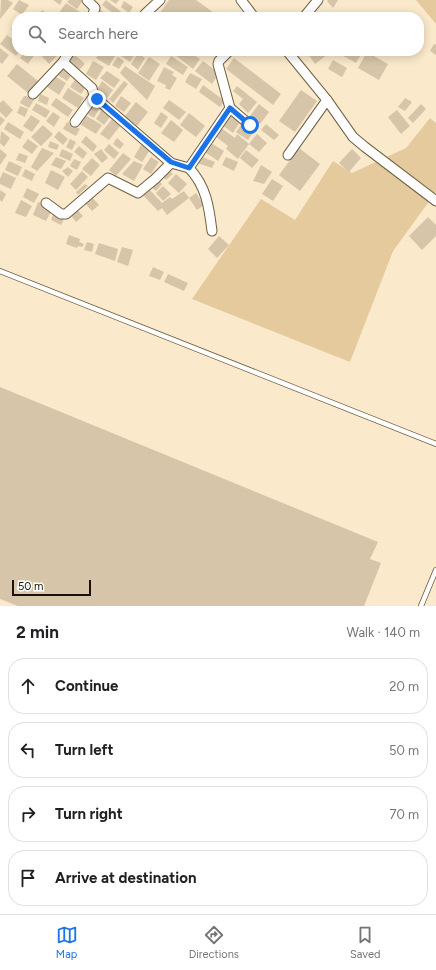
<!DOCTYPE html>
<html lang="en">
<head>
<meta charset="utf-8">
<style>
	:root { --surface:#fff; --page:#f6f6f6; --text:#202124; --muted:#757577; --line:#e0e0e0; --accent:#1a73e8 }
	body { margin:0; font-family:Figtree,sans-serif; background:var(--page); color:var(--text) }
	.scale { position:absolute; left:12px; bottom:10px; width:79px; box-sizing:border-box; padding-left:4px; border:2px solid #171107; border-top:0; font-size:11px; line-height:14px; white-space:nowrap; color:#171107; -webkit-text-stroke:3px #fff; paint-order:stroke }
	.stop { position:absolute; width:12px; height:12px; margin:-9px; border:3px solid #1a73e8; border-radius:50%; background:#fff }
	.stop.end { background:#1a73e8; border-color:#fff; box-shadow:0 1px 4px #0008 }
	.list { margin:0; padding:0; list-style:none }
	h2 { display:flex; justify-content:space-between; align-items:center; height:52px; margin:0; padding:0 16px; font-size:17px }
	h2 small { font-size:13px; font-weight:400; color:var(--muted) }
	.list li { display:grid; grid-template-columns:26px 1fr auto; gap:12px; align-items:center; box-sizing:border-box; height:56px; margin:0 8px 8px; padding:0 8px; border:1px solid var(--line); border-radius:16px }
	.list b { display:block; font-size:15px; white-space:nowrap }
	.list em { font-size:13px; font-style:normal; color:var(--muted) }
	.icon { flex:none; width:22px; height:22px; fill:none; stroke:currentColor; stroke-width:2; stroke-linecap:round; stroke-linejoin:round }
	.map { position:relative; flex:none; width:436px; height:606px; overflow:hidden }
	.search { position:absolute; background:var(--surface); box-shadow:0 2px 10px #0003; left:12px; right:12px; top:12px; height:44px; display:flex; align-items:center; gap:10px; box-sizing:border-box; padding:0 14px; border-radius:16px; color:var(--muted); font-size:15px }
	.sheet { height:308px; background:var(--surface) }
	nav { display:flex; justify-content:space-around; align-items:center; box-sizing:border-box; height:56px; border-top:1px solid var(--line); background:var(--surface); font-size:11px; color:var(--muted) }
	nav a { display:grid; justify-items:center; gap:2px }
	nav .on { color:var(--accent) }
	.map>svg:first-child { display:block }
	.green { fill:#e4ca9d }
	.building { fill:#d6c5a8 }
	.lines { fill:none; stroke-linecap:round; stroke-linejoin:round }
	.lane-casing { stroke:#6f6045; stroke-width:6 }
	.street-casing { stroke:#6f6045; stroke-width:11 }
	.lane { stroke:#fff; stroke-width:4.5 }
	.street { stroke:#fff; stroke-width:9 }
	.route { stroke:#1a73e8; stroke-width:5 }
</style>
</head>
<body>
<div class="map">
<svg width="436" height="606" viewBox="0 0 436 606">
	<rect width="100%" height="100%" fill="#fbe9cb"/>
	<g class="green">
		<polygon points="416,0 436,0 436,24"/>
		<polygon points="430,118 436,123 436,192 393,251 350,362 192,299 261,199 295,220 333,161 352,173 406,148"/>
	</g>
	<g class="building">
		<polygon points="1,0 8,0 13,3 0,19"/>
		<polygon points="19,0 29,5 22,15 13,9"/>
		<polygon points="53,0 62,0 60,5"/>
		<polygon points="69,0 83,0 77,9 67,2"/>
		<polygon points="106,0 124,14 122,17 118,17 102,5"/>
		<polygon points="110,0 119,0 116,4"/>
		<polygon points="169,0 196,0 214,13 211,17 157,17"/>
		<polygon points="328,0 338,0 333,8 327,1"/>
		<polygon points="124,1 133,7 129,13 121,7"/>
		<polygon points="66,3 83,14 81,17 56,17"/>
		<polygon points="100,9 109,17 93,17"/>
		<polygon points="42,10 51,17 38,17"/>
		<polygon points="134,13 142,17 129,17"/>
		<polygon points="17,20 17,32 11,29"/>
		<polygon points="7,35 17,43 17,51 20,51 16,56 0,44"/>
		<polygon points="434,44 436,45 436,55 430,51"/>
		<polygon points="0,48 9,55 2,64 0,62"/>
		<polygon points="26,51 32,51 35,54 28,64 20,58"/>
		<polygon points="37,51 62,51 49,64"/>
		<polygon points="83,51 94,51 91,56"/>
		<polygon points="101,51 108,51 115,56 109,66 96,58"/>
		<polygon points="124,51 137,51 130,62 121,56"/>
		<polygon points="170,51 188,51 200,59 193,69"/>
		<polygon points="306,51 332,51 315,64"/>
		<polygon points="340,51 363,51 356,63 338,53"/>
		<polygon points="367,52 388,64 379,80 358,68"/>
		<polygon points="73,53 85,64 79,70 67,59"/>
		<polygon points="138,53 145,58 138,70 131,64"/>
		<polygon points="171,56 188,67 183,75 166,64"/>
		<polygon points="118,57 124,61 119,69 112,65"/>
		<polygon points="149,57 160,64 149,81 138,73"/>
		<polygon points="234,58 281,94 273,105 226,69"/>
		<polygon points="333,60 347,68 342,77 328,69"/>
		<polygon points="93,61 104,67 96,80 86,74"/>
		<polygon points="203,61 219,73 212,84 195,71"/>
		<polygon points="17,64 38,81 28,93 7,76"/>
		<polygon points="125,66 155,86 147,100 120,73"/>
		<polygon points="164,67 174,72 172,75 177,78 170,90 165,88 166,85 157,81"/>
		<polygon points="63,68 72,74 67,81 58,75"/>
		<polygon points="107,71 120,80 114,88 100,78"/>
		<polygon points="190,73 202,79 196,89 185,82"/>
		<polygon points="53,75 66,83 59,95 46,86"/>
		<polygon points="76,78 87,85 81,94 70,87"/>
		<polygon points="102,81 113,90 107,98 96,91"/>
		<polygon points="124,81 128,84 113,103 109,99"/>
		<polygon points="203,85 225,101 220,107 199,92"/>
		<polygon points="237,86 257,102 248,113 239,104 243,99 233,91"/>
		<polygon points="68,88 84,98 78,108 62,98"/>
		<polygon points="301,90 317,101 295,132 279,121"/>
		<polygon points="40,94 49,98 47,105 38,101"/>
		<polygon points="24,96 36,97 29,108 20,103"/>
		<polygon points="121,96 131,103 124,112 115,106"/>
		<polygon points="56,98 73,110 68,117 51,105"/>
		<polygon points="405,98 412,102 405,111 398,107"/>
		<polygon points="3,100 13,110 6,118 0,112 0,103"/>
		<polygon points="169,100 186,112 179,120 163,108"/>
		<polygon points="136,102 148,112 137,126 125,116"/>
		<polygon points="36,103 50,111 46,118 32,110"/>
		<polygon points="92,103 100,107 94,118 86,113"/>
		<polygon points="259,104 269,112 260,124 250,116"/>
		<polygon points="421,104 426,109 413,123 408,118"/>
		<polygon points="20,106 28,109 25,117 17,113"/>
		<polygon points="103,108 112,114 104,125 96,119"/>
		<polygon points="397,110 410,126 401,134 388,117"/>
		<polygon points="53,112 60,117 54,127 46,121"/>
		<polygon points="161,112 168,117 161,128 154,123"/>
		<polygon points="189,113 205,126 196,137 180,125"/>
		<polygon points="83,114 102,125 96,134 78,123"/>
		<polygon points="31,115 40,121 32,132 23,126"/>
		<polygon points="229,115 240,122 233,133 222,125"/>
		<polygon points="0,116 5,120 0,126"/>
		<polygon points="112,119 120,126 109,140 100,134"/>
		<polygon points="171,120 183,130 174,142 161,133"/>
		<polygon points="8,122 24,132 20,139 4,129"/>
		<polygon points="67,122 80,129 76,136 63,129"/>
		<polygon points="243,122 255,130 248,140 236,132"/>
		<polygon points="266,124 279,135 274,140 261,130"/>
		<polygon points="43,125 53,134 41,146 31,137"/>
		<polygon points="221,128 235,138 237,134 249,144 257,134 267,143 259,152 249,144 238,159 226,149 228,146 215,136"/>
		<polygon points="1,131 10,138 4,147 0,143"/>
		<polygon points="59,131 68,139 63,145 54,137"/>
		<polygon points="86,136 97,146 93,152 81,142"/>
		<polygon points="117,138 124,144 120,149 113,144"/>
		<polygon points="28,139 38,146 32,154 22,147"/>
		<polygon points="70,139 76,142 72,150 66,147"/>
		<polygon points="50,141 59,145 57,150 48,147"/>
		<polygon points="211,143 224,151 218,161 205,152"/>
		<polygon points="109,144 119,153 114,159 104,150"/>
		<polygon points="141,145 150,150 142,162 134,157"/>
		<polygon points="79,146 87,153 83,159 74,152"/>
		<polygon points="42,148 54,153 37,171 31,167"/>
		<polygon points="299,148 320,164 300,191 279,175"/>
		<polygon points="0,149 7,155 0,165"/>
		<polygon points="62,149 73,154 70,161 59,156"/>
		<polygon points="101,149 108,158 102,163 94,154"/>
		<polygon points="352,149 361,158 349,172 339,163"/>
		<polygon points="246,150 259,160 252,168 240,158"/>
		<polygon points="19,153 28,156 25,163 16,160"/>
		<polygon points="123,153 131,159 116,176 109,170"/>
		<polygon points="200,156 215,162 212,168 197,163"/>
		<polygon points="56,157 66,161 61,169 51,165"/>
		<polygon points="151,157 159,162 151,174 143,169"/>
		<polygon points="226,157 238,162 234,171 222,165"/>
		<polygon points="92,158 100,165 91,176 82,169"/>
		<polygon points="74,159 81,162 77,170 70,166"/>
		<polygon points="9,161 22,167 18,176 5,170"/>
		<polygon points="134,161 143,165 134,181 122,174"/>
		<polygon points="261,165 272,172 264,184 253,181"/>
		<polygon points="68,167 73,171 68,177 62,171"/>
		<polygon points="25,169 35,174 32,181 22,176"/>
		<polygon points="167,169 173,174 166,180 161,175"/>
		<polygon points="51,170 65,177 58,190 45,183"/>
		<polygon points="82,171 88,177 76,190 70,184"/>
		<polygon points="3,172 16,178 11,189 0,184 0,179"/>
		<polygon points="176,174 187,184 179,193 168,183"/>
		<polygon points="157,179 162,184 156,191 151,187"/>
		<polygon points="272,179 283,186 273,201 262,194"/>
		<polygon points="85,184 88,186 78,195 76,192"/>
		<polygon points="163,186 171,194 163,201 156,193"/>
		<polygon points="27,188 39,194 34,203 23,197"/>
		<polygon points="148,188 162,203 170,197 172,199 184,191 189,198 167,215 162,208 158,211 142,194"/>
		<polygon points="0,190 6,194 2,202 0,200"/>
		<polygon points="196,193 204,205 197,210 189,198"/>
		<polygon points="91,196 99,205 92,211 84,202"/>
		<polygon points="21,200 32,206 26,217 15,213"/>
		<polygon points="38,202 53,208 46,221 33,215"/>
		<polygon points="76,208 83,216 76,222 69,213"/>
		<polygon points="54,212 65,217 61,225 51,220"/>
		<polygon points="428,217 436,225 436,236 422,250 409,236"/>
		<polygon points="69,235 80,239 79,242 84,244 82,247 78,246 77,248 66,244"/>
		<polygon points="219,236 229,245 217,258 208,249"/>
		<polygon points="87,242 94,244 92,252 84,250"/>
		<polygon points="99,243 118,249 115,261 95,254"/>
		<polygon points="122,247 133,250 128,266 117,262"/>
		<polygon points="153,267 164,272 160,280 149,276"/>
		<polygon points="168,274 188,283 184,291 164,282"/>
		<polygon points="0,387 378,542 370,559 381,563 364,606 18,606 0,599"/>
	</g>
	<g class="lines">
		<g class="lane-casing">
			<g id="lane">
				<polyline points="0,271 436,444"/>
				<polyline points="421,606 436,570"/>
			</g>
		</g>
		<g class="street-casing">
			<g id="street">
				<polyline points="87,0 95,8 92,17"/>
				<polyline points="241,0 254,17"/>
				<polyline points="145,14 160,0"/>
				<polyline points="304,17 318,0"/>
				<polyline points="287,51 327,100 353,137 365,147 436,201"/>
				<polyline points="63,62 92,88 94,96 97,99 171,163 189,168 230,108 218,64 219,61 229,51"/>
				<polyline points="33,94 63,62 70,51"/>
				<polyline points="230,108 250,125"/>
				<polyline points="75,122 94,96"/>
				<polyline points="288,155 327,100"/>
				<path d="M189,168C206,186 209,206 212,231"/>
				<polyline points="46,203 61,214 66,214 108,178 138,193 155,179 171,163"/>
			</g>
		</g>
		<use href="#lane" class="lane"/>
		<use href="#street" class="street"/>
	</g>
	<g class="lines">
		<polyline class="route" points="97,99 171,162 189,168 230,108 250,125"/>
	</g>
</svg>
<div class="scale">50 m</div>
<div class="stop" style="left:250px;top:125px"></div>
<div class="stop end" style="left:97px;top:99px"></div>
<div class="search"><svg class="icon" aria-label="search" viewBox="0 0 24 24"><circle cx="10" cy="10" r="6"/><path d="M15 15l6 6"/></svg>Search here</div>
</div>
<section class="sheet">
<h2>2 min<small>Walk · 140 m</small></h2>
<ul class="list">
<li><svg class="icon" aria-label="ahead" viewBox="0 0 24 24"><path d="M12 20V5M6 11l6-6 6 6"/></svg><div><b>Continue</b></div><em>20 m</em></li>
<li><svg class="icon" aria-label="left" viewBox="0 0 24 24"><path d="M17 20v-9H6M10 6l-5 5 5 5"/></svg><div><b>Turn left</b></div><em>50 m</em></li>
<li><svg class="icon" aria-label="right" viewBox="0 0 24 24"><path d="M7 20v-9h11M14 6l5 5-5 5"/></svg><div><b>Turn right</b></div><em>70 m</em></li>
<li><svg class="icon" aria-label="arrive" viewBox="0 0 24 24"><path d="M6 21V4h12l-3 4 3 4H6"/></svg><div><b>Arrive at destination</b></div></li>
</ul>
</section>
<nav>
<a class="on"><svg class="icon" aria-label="map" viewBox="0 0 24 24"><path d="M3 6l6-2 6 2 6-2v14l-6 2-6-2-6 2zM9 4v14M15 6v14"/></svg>Map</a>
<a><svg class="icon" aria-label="directions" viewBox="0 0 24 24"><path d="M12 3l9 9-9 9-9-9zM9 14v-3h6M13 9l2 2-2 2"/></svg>Directions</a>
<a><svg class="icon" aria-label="saved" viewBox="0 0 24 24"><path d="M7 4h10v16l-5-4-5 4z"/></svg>Saved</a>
</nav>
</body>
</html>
